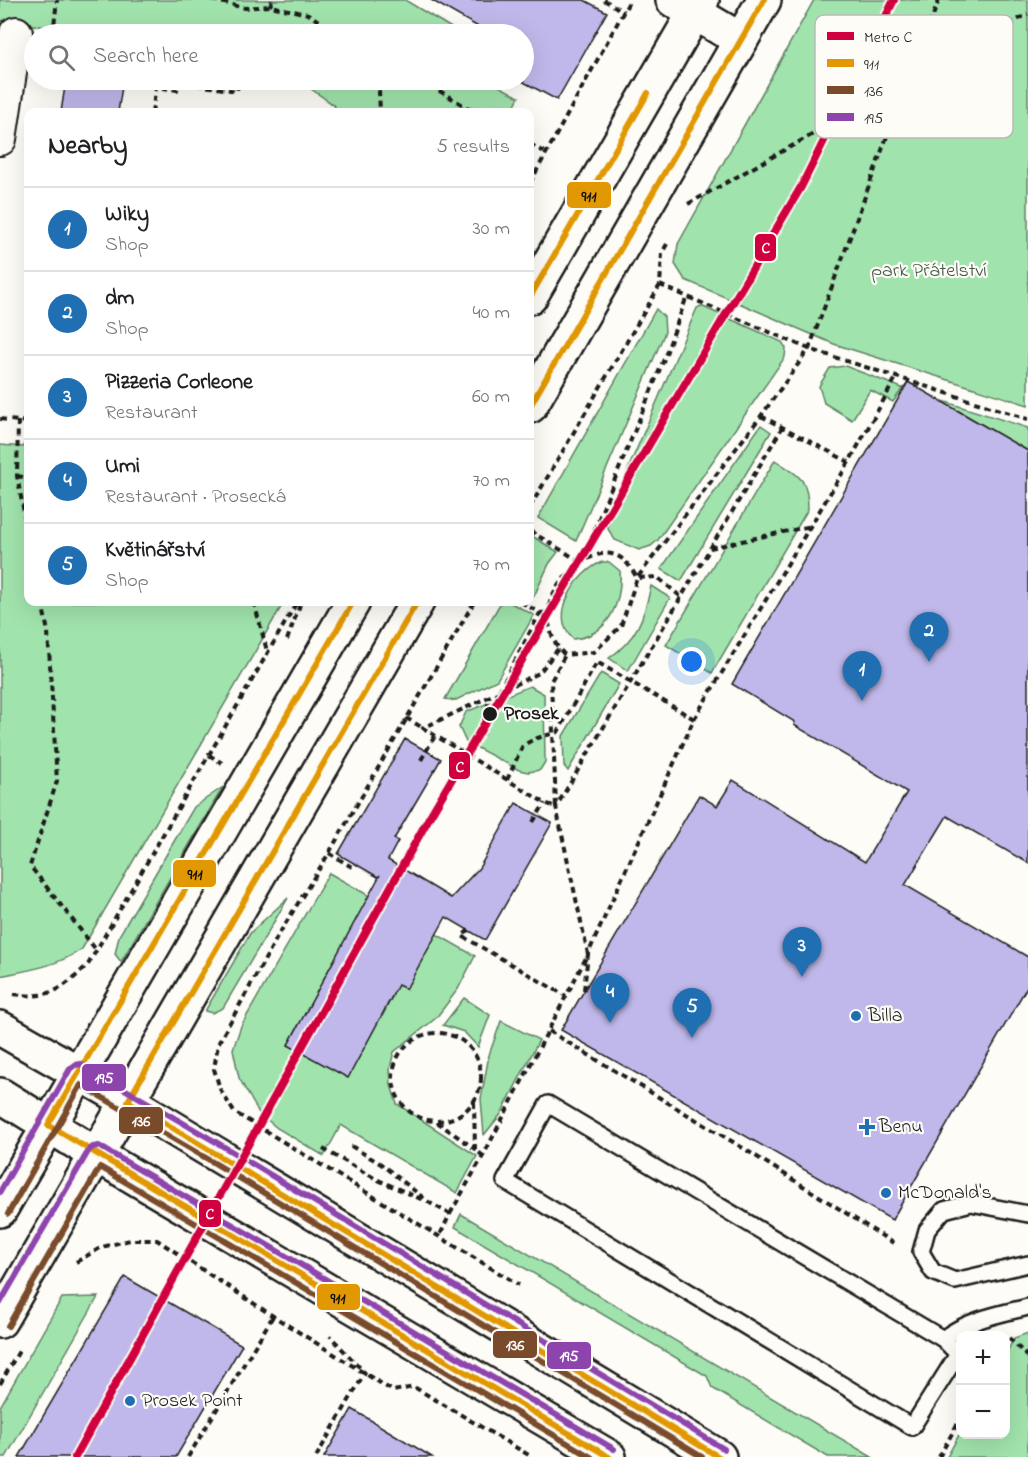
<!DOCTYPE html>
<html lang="en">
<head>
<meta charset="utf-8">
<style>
	:root { --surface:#fff; --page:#f2f2f2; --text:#202124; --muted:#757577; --line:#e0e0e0; --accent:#1f6fb2 }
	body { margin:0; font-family:"Indie Flower",sans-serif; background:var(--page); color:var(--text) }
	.controls { position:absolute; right:18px; bottom:18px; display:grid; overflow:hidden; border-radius:12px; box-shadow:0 6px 24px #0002 }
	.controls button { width:54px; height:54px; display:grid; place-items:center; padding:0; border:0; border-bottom:2px solid var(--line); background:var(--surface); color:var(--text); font:30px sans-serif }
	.you { position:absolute; left:692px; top:662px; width:21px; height:21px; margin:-15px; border:4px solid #fff; border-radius:50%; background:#1a73e8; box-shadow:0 0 0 9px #1a73e833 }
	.badge { display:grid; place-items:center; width:39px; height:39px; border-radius:50%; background:var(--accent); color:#fff; font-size:20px; font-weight:700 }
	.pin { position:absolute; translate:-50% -50px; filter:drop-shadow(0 2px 3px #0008) }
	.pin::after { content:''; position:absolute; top:32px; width:21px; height:18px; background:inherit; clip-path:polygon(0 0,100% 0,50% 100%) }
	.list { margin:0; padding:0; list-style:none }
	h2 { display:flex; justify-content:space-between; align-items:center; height:78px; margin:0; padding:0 24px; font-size:26px }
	h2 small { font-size:20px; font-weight:400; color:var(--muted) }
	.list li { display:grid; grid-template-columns:39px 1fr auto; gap:18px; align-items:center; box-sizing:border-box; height:84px; padding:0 24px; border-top:2px solid var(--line) }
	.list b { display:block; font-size:22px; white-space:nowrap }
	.list p { margin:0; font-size:20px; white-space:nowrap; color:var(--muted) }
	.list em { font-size:20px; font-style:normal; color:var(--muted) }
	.icon { flex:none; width:33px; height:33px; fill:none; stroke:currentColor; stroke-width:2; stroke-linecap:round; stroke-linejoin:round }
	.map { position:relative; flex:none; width:1028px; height:1457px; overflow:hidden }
	.search { position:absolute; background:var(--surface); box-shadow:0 6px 24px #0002; left:24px; top:24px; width:510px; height:66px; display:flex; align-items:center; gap:15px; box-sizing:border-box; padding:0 21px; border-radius:33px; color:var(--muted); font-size:22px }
	.panel { position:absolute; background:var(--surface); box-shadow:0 6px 24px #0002; left:24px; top:108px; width:510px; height:498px; border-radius:12px }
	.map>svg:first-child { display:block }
	.green { fill:#a1e3ad; stroke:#5e8064; stroke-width:1.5; fill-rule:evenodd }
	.building { fill:#c0b8ea; stroke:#1c1c1c; stroke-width:1.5 }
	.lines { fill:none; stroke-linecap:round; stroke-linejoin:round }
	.service-casing { stroke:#1c1c1c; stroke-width:20 }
	.minor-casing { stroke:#1c1c1c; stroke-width:36 }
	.tertiary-casing { stroke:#1c1c1c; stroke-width:38 }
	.secondary-casing { stroke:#1c1c1c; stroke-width:38 }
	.path { stroke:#1c1c1c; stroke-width:4; stroke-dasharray:6 4.5; stroke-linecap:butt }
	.service { stroke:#fdfcf7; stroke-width:15 }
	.minor { stroke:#fdfcf7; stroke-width:32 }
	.tertiary { stroke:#fdfcf7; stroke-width:33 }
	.secondary { stroke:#fdfcf7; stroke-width:33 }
	.bus-1-casing { stroke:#fdfcf7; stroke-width:10 }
	.bus-2-casing { stroke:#fdfcf7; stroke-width:10 }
	.bus-3-casing { stroke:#fdfcf7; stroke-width:10 }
	.bus-1 { stroke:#e19803; stroke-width:6 }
	.bus-2 { stroke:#7a4b2a; stroke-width:6 }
	.bus-3 { stroke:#8e44ad; stroke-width:6 }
	.metro-1-casing { stroke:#fdfcf7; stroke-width:12 }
	.metro-1 { stroke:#cf003d; stroke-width:8 }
	.stop-dot { fill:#1c1c1c; stroke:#fdfcf7; stroke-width:2 }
	.poi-dot { fill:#1f6fb2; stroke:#fdfcf7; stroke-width:2 }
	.labels { text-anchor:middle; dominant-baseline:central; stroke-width:4.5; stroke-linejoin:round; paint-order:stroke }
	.park-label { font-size:20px; fill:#445848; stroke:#fdfcf7 }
	.stop-label { font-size:20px; font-weight:bold; fill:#1c1c1c; stroke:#fdfcf7; text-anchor:start }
	.poi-label { font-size:20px; fill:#1c1c1c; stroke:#fdfcf7; text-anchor:start }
	.key { fill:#fdfcf7; stroke:#bab9b5; stroke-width:1.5 }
	.key-label { font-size:16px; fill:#1c1c1c }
	.line-badge { stroke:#fdfcf7; stroke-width:2 }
	.badge-label { font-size:16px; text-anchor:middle; font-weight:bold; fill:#fff }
	.pale-badge-label { font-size:16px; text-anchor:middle; font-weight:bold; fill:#111 }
</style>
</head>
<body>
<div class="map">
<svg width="1028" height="1457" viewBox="0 0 1028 1457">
	<rect width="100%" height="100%" fill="#fdfcf7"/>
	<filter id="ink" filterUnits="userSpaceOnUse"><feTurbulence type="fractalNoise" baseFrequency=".0167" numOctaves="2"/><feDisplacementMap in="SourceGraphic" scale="12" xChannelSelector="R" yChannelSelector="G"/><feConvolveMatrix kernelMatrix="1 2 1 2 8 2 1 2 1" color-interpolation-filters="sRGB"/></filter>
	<g filter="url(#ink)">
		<g class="green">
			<polygon points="0,0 405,0 458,32 456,34 92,34 0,20"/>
			<polygon points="814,0 1028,0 1028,405 834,344 685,280 675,264 678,244"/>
			<polygon points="308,80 488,80 519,97 511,112 332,112 335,106 307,86"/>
			<polygon points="701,306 782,342 786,348 785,357 658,540 651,546 639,550 615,540 608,529 611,509 697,308"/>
			<polygon points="656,309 664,317 665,332 576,541 538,518"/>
			<polygon points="845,366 902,388 1028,428 1028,451 959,411 903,388 893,402 870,390 852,420 824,403 819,386 830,368"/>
			<polygon points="761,425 771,432 681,581 661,569"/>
			<path d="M27,431L28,602H284L82,949C58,966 29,970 0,976V445L24,447Z"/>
			<path d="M775,460C799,476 808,477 808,509L712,673L666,645Z"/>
			<polygon points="532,536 558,552 549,564 534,596 530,593 530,540"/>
			<path d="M602,562H609L620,571C622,602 609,636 573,639C548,616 576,572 602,562Z"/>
			<path d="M651,586L670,598L628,671L609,658C637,639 644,618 651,586Z"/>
			<polygon points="501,602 509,602 534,615 497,680 454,701 445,699"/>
			<polygon points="601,673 619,684 568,771 564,766 563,736"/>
			<polygon points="530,686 544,694 545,762 540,770 528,772 519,770 466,742 459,727 466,712"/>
			<polygon points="223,787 121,962 115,954 119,936 194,807"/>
			<path d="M329,873L475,956L458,989L436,1018L394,1052L390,1068L391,1085L397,1104L477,1156L457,1193L341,1125L324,1156L277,1128L259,1113L239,1078L233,1049L241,1026ZM333,962L356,974L345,994L322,982ZM371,984L393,995L382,1017L360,1005ZM299,1024L321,1036L310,1057L288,1045Z"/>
			<polygon points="288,898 223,1008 212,1013 205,1011 251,932"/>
			<polygon points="464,998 490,1015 478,1047 464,1032 443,1025"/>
			<polygon points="501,1021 539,1040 501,1114 484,1135 481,1099 489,1055"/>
			<polygon points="461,1214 872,1457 828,1457 712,1388 707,1376 455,1227"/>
			<polygon points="98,1297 6,1457 0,1457 0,1407 62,1298"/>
			<polygon points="1028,1333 1028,1457 947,1457 960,1433 960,1434 1006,1434 1006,1354 1014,1338"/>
		</g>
		<g class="building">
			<polygon points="431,0 584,0 607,12 557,100 520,80 524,80 524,34 479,34 482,29"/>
			<polygon points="66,80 123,80 118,112 61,112"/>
			<polygon points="908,382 1028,451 1028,863 947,816 905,885 1028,957 1028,985 892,1220 561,1030 699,795 717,806 733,780 865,862 907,792 794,725 795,722 732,684"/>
			<polygon points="405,739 441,759 394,839 398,841 388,860 451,898 479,868 516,803 552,823 485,940 446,917 406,989 398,985 348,1078 288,1045 380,875 378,877 338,854"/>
			<polygon points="125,1277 242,1345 176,1457 19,1457"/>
			<polygon points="352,1409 432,1457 324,1457"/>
		</g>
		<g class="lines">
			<g class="service-casing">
				<g id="service">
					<polygon points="548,1104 943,1339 958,1354 912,1427 505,1181"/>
					<polyline points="1028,1214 971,1203 944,1210 927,1230 921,1252 933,1272 955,1281 1028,1264"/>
					<path d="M943,1339C966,1320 1000,1314 1028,1307"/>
				</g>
			</g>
			<g class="minor-casing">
				<polyline id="minor" points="0,139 16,33"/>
			</g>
			<g class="tertiary-casing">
				<polyline id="tertiary" points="673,0 741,40"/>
			</g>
			<g class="secondary-casing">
				<g id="secondary">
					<polyline points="530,297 702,0"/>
					<polyline points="530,406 764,0"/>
					<polyline points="0,1028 128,1101 719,1457"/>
					<polyline points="0,1095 97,1155 609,1457"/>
					<polyline points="0,1210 353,602"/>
					<polyline points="0,1321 417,602"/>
				</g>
			</g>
			<g class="path">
				<polyline points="212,0 245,8 270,6 308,14 338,34"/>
				<polyline points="604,0 624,12"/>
				<polyline points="270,6 272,0"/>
				<polyline points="53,34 57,0"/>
				<polyline points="376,80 379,91 380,112"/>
				<polyline points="421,80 475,112"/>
				<polyline points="152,112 156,87 177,90 178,82 237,91 238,84 207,80"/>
				<polyline points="530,144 546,153"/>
				<polyline points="530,183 630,0"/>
				<polyline points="688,204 1028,14"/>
				<polyline points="667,244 662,253 660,285 809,349 1028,419"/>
				<polyline points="761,416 849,462"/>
				<polyline points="0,419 28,422"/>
				<polyline points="18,421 17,476 28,534"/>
				<polyline points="17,476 28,478"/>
				<polyline points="530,507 660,285"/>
				<polyline points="530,531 581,562 664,359 687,296"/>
				<polyline points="710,548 811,526"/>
				<path d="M680,596L657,577L637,578C631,568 626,559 615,555C591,546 558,579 551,599C544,617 551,643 565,655L594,652L621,626L637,578L761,416L809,349L907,82L939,0"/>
				<polyline points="42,602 48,632 57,781 30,866 97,951"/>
				<polyline points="254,602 267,651"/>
				<polyline points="474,602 329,853 279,934 218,1044 214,1069 220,1089 234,1112 519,1285"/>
				<polyline points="521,602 540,613 548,612"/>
				<polyline points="287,640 301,602"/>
				<polyline points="558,649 539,673 423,728 545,803 556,807 551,681 565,655"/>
				<polyline points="499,691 540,613"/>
				<polyline points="406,718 423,728"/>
				<polyline points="209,755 222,763"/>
				<path d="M470,756C482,728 494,734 487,697"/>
				<polyline points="421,760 435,736"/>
				<path d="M507,780L522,747C532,738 545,736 558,732L597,662L694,719"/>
				<polyline points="533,822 545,803"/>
				<polyline points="329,853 355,869"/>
				<polyline points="469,930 462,936 566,996"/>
				<polyline points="584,990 588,954 694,719 849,462 897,376"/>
				<path d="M14,994C50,1000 65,988 89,963L297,602"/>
				<polyline points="549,1031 743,1148 895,1244"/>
				<circle cx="437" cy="1077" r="44"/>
				<polyline points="474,1102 475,1149 483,1156"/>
				<polyline points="437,1122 475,1149"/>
				<polyline points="351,1146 381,1164 430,1203 450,1214 439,1237"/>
				<polyline points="323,1149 376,1179 423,1200"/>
				<polyline points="450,1214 483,1156 588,954 556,807 782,428"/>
				<polyline points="76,1262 102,1247 130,1240 157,1240 273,1316 393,1391 414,1387 532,1457"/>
				<polyline points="1009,1338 1028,1357"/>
				<polyline points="0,1384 19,1351"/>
				<polyline points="188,1457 273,1316"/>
				<polyline points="316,1457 365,1373 330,1336"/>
				<polyline points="939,1457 960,1419"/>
			</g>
			<use href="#service" class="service"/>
			<use href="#minor" class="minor"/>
			<use href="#tertiary" class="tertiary"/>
			<use href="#secondary" class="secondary"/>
			<g class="bus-1-casing">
				<g id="bus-1">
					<polyline points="530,297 648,93"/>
					<polyline points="530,406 764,0"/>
					<polyline points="353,602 48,1125 609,1457"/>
					<polyline points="417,602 128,1101 719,1457"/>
				</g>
			</g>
			<g class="bus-2-casing">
				<g id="bus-2">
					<polyline points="8,1214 81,1085 206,1158 702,1457"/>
					<polyline points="8,1326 100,1167 591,1457"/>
				</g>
			</g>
			<g class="bus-3-casing">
				<g id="bus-3">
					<polyline points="0,1192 70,1069 75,1065 81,1064 216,1142 724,1449"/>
					<polyline points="0,1303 89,1150 93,1147 99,1146 614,1449"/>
				</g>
			</g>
			<use href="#bus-1" class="bus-1"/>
			<use href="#bus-2" class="bus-2"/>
			<use href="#bus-3" class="bus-3"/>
			<g class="metro-1-casing">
				<polyline id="metro-1" points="75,1457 430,816 801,187 894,0"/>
			</g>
			<use href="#metro-1" class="metro-1"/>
		</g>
	</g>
	<circle class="stop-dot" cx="490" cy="714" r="8"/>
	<g class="poi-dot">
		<circle cx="856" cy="1016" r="6"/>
		<path d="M864 1118h6v6h6v6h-6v6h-6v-6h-6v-6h6z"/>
		<circle cx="886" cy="1193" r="6"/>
		<circle cx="130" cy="1401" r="6"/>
	</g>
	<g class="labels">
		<g class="park-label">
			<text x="929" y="271">park Přátelství</text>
		</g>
		<g class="stop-label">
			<text x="504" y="714">Prosek</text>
		</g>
		<g class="poi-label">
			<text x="868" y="1016">Billa</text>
			<text x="879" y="1127">Benu</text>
			<text x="898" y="1193">McDonald's</text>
			<text x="142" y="1401">Prosek Point</text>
		</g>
	</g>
	<rect x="815" y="15" width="198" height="123" rx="9" class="key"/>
	<rect x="827" y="32" width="27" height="8" fill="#cf003d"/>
	<rect x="827" y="59" width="27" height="8" fill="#e19803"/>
	<rect x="827" y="86" width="27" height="8" fill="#7a4b2a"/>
	<rect x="827" y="113" width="27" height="8" fill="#8e44ad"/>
	<g class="key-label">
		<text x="864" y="42">Metro C</text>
		<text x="864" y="69">911</text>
		<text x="864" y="96">136</text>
		<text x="864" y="123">195</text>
	</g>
	<g class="line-badge">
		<rect x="566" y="181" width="46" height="28" rx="6" fill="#e19803"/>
		<rect x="754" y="233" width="23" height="29" rx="6" fill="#cf003d"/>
		<rect x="448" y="751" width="23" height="29" rx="6" fill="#cf003d"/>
		<rect x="172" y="859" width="45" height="29" rx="6" fill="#e19803"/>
		<rect x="81" y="1063" width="46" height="29" rx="6" fill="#8e44ad"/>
		<rect x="118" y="1106" width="46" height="29" rx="6" fill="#7a4b2a"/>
		<rect x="198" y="1199" width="24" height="29" rx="6" fill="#cf003d"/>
		<rect x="316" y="1283" width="45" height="28" rx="6" fill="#e19803"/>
		<rect x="492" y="1330" width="46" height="29" rx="6" fill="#7a4b2a"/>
		<rect x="546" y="1341" width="46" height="29" rx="6" fill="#8e44ad"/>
	</g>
	<g class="badge-label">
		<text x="766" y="253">C</text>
		<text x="460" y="772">C</text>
		<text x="104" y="1083">195</text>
		<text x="141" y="1126">136</text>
		<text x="210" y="1219">C</text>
		<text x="515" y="1350">136</text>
		<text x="569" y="1361">195</text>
	</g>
	<g class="pale-badge-label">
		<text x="589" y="201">911</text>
		<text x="195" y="879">911</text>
		<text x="338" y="1303">911</text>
	</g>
</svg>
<div class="controls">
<button>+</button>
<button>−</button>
</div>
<div class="you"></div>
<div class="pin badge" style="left:862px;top:701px">1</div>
<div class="pin badge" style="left:929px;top:662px">2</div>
<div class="pin badge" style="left:802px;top:977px">3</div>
<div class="pin badge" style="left:610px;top:1023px">4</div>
<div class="pin badge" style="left:692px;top:1038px">5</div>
<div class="search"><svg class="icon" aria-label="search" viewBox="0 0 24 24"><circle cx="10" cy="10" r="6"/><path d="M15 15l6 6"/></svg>Search here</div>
<section class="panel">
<h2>Nearby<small>5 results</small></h2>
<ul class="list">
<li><span class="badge">1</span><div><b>Wiky</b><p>Shop</p></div><em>30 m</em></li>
<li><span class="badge">2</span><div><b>dm</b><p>Shop</p></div><em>40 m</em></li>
<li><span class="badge">3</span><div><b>Pizzeria Corleone</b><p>Restaurant</p></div><em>60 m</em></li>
<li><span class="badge">4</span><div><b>Umi</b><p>Restaurant · Prosecká</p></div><em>70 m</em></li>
<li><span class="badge">5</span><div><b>Květinářství</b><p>Shop</p></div><em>70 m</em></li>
</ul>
</section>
</div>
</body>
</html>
